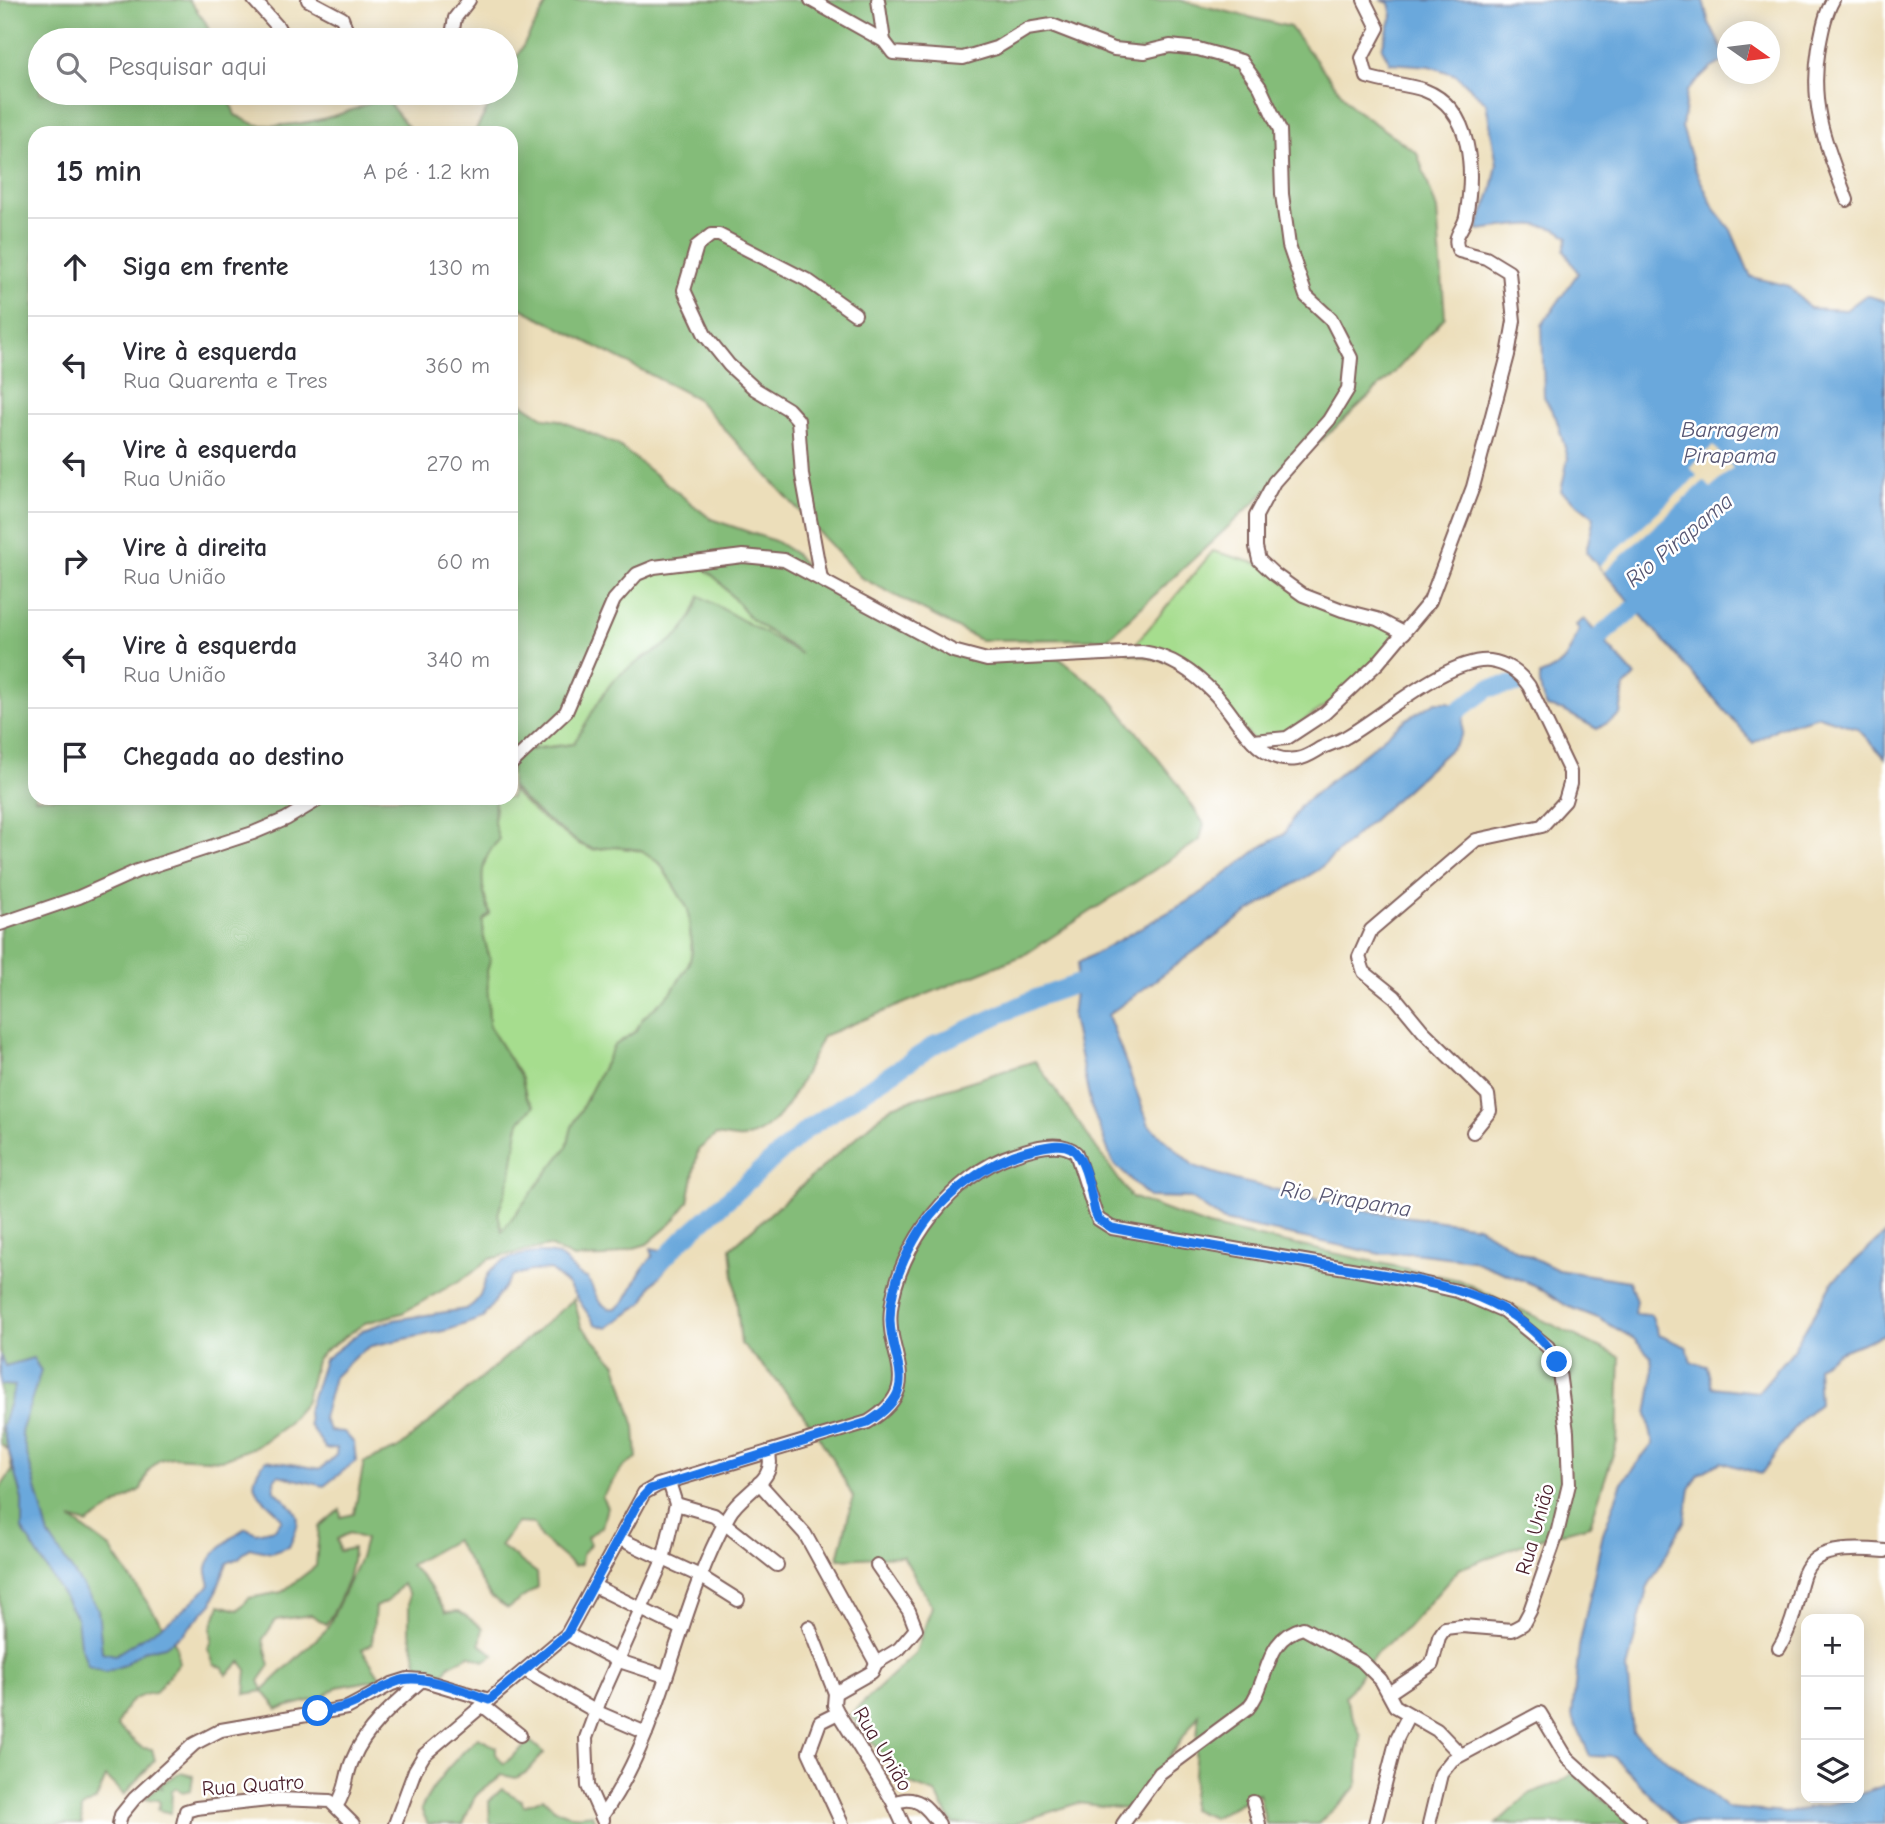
<!DOCTYPE html>
<html lang="pt">
<head>
<meta charset="utf-8">
<style>
	:root { --surface:#fff; --page:#f7f7f7; --text:#2b2b33; --muted:#7c7c81; --line:#e1e1e2 }
	body { margin:0; font-family:"Comic Neue",sans-serif; background:var(--page); color:var(--text) }
	.controls { position:absolute; right:21px; bottom:21px; display:grid; overflow:hidden; border-radius:14px; box-shadow:0 4px 18px #0003 }
	.controls button { width:63px; height:63px; display:grid; place-items:center; padding:0; border:0; border-bottom:2px solid var(--line); background:var(--surface); color:var(--text); font:35px sans-serif }
	.compass { position:absolute; left:1717px; top:21px; width:63px; height:63px; border-radius:50%; background:var(--surface); box-shadow:0 4px 18px #0003; rotate:104deg }
	.stop { position:absolute; width:21px; height:21px; margin:-16px; border:5px solid #1a73e8; border-radius:50%; background:#fff }
	.stop.end { background:#1a73e8; border-color:#fff; box-shadow:0 2px 7px #0008 }
	.list { margin:0; padding:0; list-style:none }
	h2 { display:flex; justify-content:space-between; align-items:center; height:91px; margin:0; padding:0 28px; font-size:30px }
	h2 small { font-size:23px; font-weight:400; color:var(--muted) }
	.list li { display:grid; grid-template-columns:46px 1fr auto; gap:21px; align-items:center; box-sizing:border-box; height:98px; padding:0 28px; border-top:2px solid var(--line) }
	.list b { display:block; font-size:26px; white-space:nowrap }
	.list p { margin:0; font-size:23px; white-space:nowrap; color:var(--muted) }
	.list em { font-size:23px; font-style:normal; color:var(--muted) }
	.icon { flex:none; width:38px; height:38px; fill:none; stroke:currentColor; stroke-width:2; stroke-linecap:round; stroke-linejoin:round }
	.map { position:relative; flex:none; width:1885px; height:1824px; overflow:hidden }
	.search { position:absolute; background:var(--surface); box-shadow:0 4px 18px #0003; left:28px; top:28px; width:490px; height:77px; display:flex; align-items:center; gap:18px; box-sizing:border-box; padding:0 24px; border-radius:38px; color:var(--muted); font-size:26px }
	.panel { position:absolute; background:var(--surface); box-shadow:0 4px 18px #0003; left:28px; top:126px; width:490px; height:679px; border-radius:21px }
	.map>svg:first-child { display:block }
	.green { fill:#a6dd8e; stroke:#787e5c; stroke-width:2 }
	.forest { fill:#84bc79; stroke:#676e52; stroke-width:2; fill-rule:evenodd }
	.water { fill:#6aa8dc; stroke:#5a6484; stroke-width:2 }
	.pier { fill:#ecdeba }
	.lines { fill:none; stroke-linecap:round; stroke-linejoin:round }
	.river { stroke:#6aa8dc; stroke-width:18 }
	.minor-casing { stroke:#83625d; stroke-width:16 }
	.minor { stroke:#fff; stroke-width:12 }
	.route { stroke:#1a73e8; stroke-width:9 }
	.labels { text-anchor:middle; dominant-baseline:central; stroke-width:5; stroke-linejoin:round; paint-order:stroke }
	.street-label { font-size:21px; fill:#4a1f2b; stroke:#fff }
	.water-label { font-size:23px; font-style:italic; fill:#575672; stroke:#fff }
</style>
</head>
<body>
<div class="map">
<svg width="1885" height="1824" viewBox="0 0 1885 1824">
	<rect width="100%" height="100%" fill="#fff"/>
	<filter id="ink" filterUnits="userSpaceOnUse"><feTurbulence type="fractalNoise" baseFrequency=".0143" numOctaves="2"/><feDisplacementMap in="SourceGraphic" scale="14" xChannelSelector="R" yChannelSelector="G"/><feConvolveMatrix kernelMatrix="1 2 1 2 8 2 1 2 1" color-interpolation-filters="sRGB"/></filter>
	<filter id="wash" filterUnits="userSpaceOnUse"><feTurbulence type="fractalNoise" baseFrequency=".00686" numOctaves="4" result="noise"/><feDisplacementMap in="SourceGraphic" scale="28" xChannelSelector="R" yChannelSelector="G"/><feGaussianBlur stdDeviation="1.57" result="paint"/><feColorMatrix in="noise" values="0 0 0 0 0 0 0 0 0 0 0 0 0 0 0 0 0 1.4 0 .05"/><feComposite in="paint" operator="in"/></filter>
	<g filter="url(#wash)">
		<rect width="100%" height="100%" fill="#ecdeba"/>
		<g class="green">
			<polygon points="1213,551 1265,566 1302,596 1402,633 1338,698 1261,748 1181,664 1128,653"/>
			<path d="M697,562L719,581L751,619L816,664L694,616C681,636 666,649 643,657L573,744L529,749L608,613L637,574Z"/>
			<path d="M511,790L535,813L579,844L593,850L615,847L641,851L660,864L688,909L692,952L689,964L671,993L642,1019L636,1031L614,1046L572,1127L567,1147L502,1232L498,1214L526,1097L522,1079L489,1026L487,971L490,960L483,934V920L490,913C480,887 477,861 499,840L494,823L495,798H511Z"/>
		</g>
		<g class="forest">
			<path d="M0,0H189L206,23L213,40H40V93H227L235,115C243,118 252,125 260,125C301,128 347,114 384,97L413,133H35V798H495L494,823L499,840C477,861 480,887 490,914L483,920V934L490,960L487,971L489,1026L522,1079L526,1097L534,1106L519,1122L511,1175L498,1214L502,1231L567,1147L572,1127L614,1046L636,1031L642,1019L671,993L689,964L692,952L688,909L660,863L641,850L615,847L593,849L579,843L536,812L511,787V396L545,418L559,420L618,445L711,519L775,541L794,553L813,574L969,657L1059,658L1109,697L1178,784L1204,824L1200,840L1024,955L823,1036C805,1070 786,1129 744,1138C736,1139 725,1136 716,1135L698,1150L688,1202L672,1223L647,1244L605,1257L573,1258L549,1246L489,1259L471,1274L402,1313L365,1323L323,1352L316,1361L305,1403L286,1425L257,1446L221,1460L172,1457L159,1460L149,1470L141,1489L87,1524L71,1519L110,1548L176,1645L179,1663L155,1693C133,1695 124,1705 117,1726L142,1748L152,1749L155,1760L124,1795L106,1777L96,1800L82,1808L81,1824H0V1488L12,1471L9,1451L0,1443ZM697,562L719,581L751,619L801,654L700,596C683,651 651,646 614,680C602,692 585,727 573,744L528,750L566,712L625,587L654,567Z"/>
			<polygon points="549,0 1179,0 1290,27 1353,108 1417,153 1437,210 1445,317 1393,374 1107,639 980,640 860,577 696,398 511,303 511,133 474,133 496,93 506,93 506,76"/>
			<path d="M1035,1061L1131,1197L1208,1226L1459,1280L1620,1357L1617,1442L1590,1525L1531,1541L1459,1569L1407,1628L1377,1652L1345,1697L1361,1737L1357,1787L1318,1824H1266L1259,1793L1213,1818L1191,1809L1199,1714L1133,1810L1078,1803L1013,1824H953L935,1793L905,1782L850,1715L915,1654L932,1606L903,1556L838,1559L853,1497C824,1439 789,1388 741,1344L731,1248L892,1106Z"/>
			<path d="M574,1299L581,1326L616,1364L635,1427L637,1459L624,1466L602,1497L607,1507L602,1527L587,1537L590,1544L582,1555L581,1564L574,1566L540,1537L534,1524L517,1523L500,1546L537,1573L538,1587L508,1608L491,1597L455,1540L410,1565L428,1584L446,1612L459,1611L483,1628L480,1644L494,1655L484,1661L469,1655L450,1665L441,1678L419,1669L409,1629V1594L402,1584L388,1601L375,1607L372,1644L362,1649L381,1679L337,1687L323,1697L278,1709L263,1691L245,1694L247,1670L241,1662L226,1675L223,1667L214,1665L208,1649L212,1641L211,1628L220,1605L238,1610L249,1598L282,1592L316,1566L319,1527L340,1509L341,1517L354,1514L364,1462L399,1448ZM349,1533L365,1539L360,1558L327,1629L263,1690L259,1681L270,1665L263,1639L276,1620L311,1615L326,1624C340,1603 353,1574 353,1548L339,1551L337,1539Z"/>
			<path d="M478,1738L496,1747V1754L504,1764L530,1741L544,1753L527,1772L516,1778L502,1775C494,1784 482,1787 475,1797C470,1805 467,1816 463,1824H428L421,1809C435,1780 455,1759 478,1738Z"/>
			<polygon points="180,1773 193,1776 191,1790 182,1792 176,1788 172,1791 171,1813 158,1810 160,1803 158,1800 145,1799 158,1786 161,1788 160,1784"/>
			<polygon points="1573,1773 1632,1824 1496,1824 1530,1793 1558,1783"/>
			<path d="M502,1789L521,1800L524,1806L543,1798C557,1814 572,1818 592,1814L595,1824H490L489,1801Z"/>
		</g>
		<g class="water">
			<path d="M1381,0H1703L1709,23L1727,59L1710,69L1687,91L1682,127L1695,169L1715,210L1731,230L1751,277L1789,286L1809,308L1846,310L1866,295L1885,301V758L1857,728L1819,716L1778,728L1753,743L1586,552L1594,517L1561,491L1568,458L1556,418L1544,397L1542,325L1578,273L1564,250L1568,237C1546,216 1505,228 1477,230L1492,190L1497,164L1486,103L1456,75L1429,66L1390,63L1382,48L1392,16L1389,3Z"/>
			<path d="M1584,619L1635,676L1624,687L1620,715L1597,729L1564,711L1547,707C1542,699 1539,685 1540,675C1570,663 1567,655 1579,630L1576,625Z"/>
			<polygon points="1436,702 1449,702 1464,714 1462,734 1456,744 1318,870 1245,914 1108,1015 1149,1125 1194,1166 1235,1180 1373,1212 1478,1226 1515,1249 1558,1270 1629,1281 1636,1301 1634,1314 1651,1315 1659,1335 1687,1347 1691,1362 1707,1366 1712,1387 1758,1392 1792,1352 1834,1280 1885,1234 1885,1334 1837,1353 1817,1367 1819,1404 1803,1417 1761,1474 1721,1462 1699,1474 1690,1489 1685,1520 1647,1589 1627,1669 1633,1732 1727,1808 1786,1813 1859,1798 1859,1795 1885,1785 1885,1824 1679,1824 1614,1757 1590,1756 1572,1716 1579,1647 1603,1533 1622,1482 1653,1444 1647,1414 1653,1379 1651,1357 1634,1339 1598,1318 1567,1306 1534,1285 1471,1260 1413,1253 1380,1254 1224,1221 1190,1198 1149,1197 1113,1163 1091,1106 1072,1018 1078,963 1197,896 1261,847 1284,834 1300,806 1405,720"/>
			<path d="M651,1248L665,1251L674,1259L652,1285L643,1303L607,1328L595,1324L568,1285L550,1270L530,1271L512,1276L483,1318L448,1330L371,1346L358,1354L334,1377L323,1418L330,1431L344,1432L354,1443L356,1461L324,1486L278,1475L274,1480L275,1491C300,1514 304,1515 289,1547L271,1553L249,1548L239,1558L227,1563L212,1603L184,1633L165,1646L143,1651L124,1665L106,1672L88,1666L80,1645L77,1618L22,1529V1500L2,1427L15,1386L0,1385V1355L5,1366L33,1358L41,1371L21,1432L49,1536L98,1609L102,1652L115,1655L174,1618L210,1585C209,1580 206,1573 207,1568C208,1555 235,1534 246,1528L256,1533L275,1529L282,1519C267,1497 238,1491 266,1460L321,1469L336,1455L337,1448L326,1449L309,1425L308,1410L324,1360L363,1330L393,1320L466,1309C487,1297 480,1283 492,1269C506,1255 535,1251 553,1254C568,1257 573,1276 587,1278C593,1286 594,1295 600,1302C622,1324 632,1285 640,1273C643,1267 649,1262 653,1256Z"/>
		</g>
		<polygon class="pier" points="1713,446 1733,468 1711,488 1704,481 1604,572 1599,566 1697,476 1690,467"/>
		<g class="lines">
			<g class="river">
				<polyline points="1583,650 1654,592"/>
				<polyline points="1442,722 1489,688 1522,683"/>
				<polyline points="653,1270 683,1239 807,1129 936,1044 1036,998 1094,978"/>
			</g>
		</g>
	</g>
	<g filter="url(#ink)">
		<g class="lines">
			<g class="minor-casing">
				<g id="minor">
					<polyline points="254,0 278,27 285,40"/>
					<polyline points="308,0 342,18 345,26 334,40"/>
					<polyline points="811,0 884,41"/>
					<polyline points="878,0 884,41 893,53 963,58 996,48 1027,29 1052,25 1114,49 1145,52 1170,46 1198,49 1241,61 1260,87 1280,130 1282,194 1289,246 1306,296 1331,319 1351,358 1348,389 1329,420 1274,482 1256,516 1256,547 1259,560 1274,574 1303,595 1342,610 1377,619 1404,633"/>
					<path d="M1833,0C1825,14 1822,31 1819,47C1809,107 1826,145 1847,200"/>
					<polyline points="451,40 455,18 469,0"/>
					<polyline points="821,579 802,475 798,420 788,409 755,389 729,365 705,335 684,290 697,246 711,235 719,235 807,280 855,314"/>
					<path d="M1253,741L1287,738L1325,713L1378,663L1430,601L1473,487L1508,355L1514,321L1509,272L1486,258L1459,251C1451,236 1463,231 1466,217C1474,173 1474,109 1424,90C1406,84 1385,83 1367,77L1362,58L1378,28L1364,0"/>
					<path d="M511,764L566,712L614,600L637,574L654,567L743,556L784,560L953,651L987,660L1142,652C1171,656 1193,672 1214,693C1238,717 1256,765 1297,759C1306,758 1314,752 1321,748C1329,744 1338,742 1346,737C1381,717 1449,657 1490,661C1506,663 1520,673 1529,686L1570,772V784L1565,801L1542,826L1476,840L1371,930L1359,957L1364,972L1395,997L1423,1031L1488,1095L1490,1111L1473,1132"/>
					<polyline points="0,924 79,897 137,871 253,833 286,819 321,798"/>
					<polyline points="759,1483 805,1534 876,1663 872,1672 835,1693"/>
					<polyline points="676,1504 714,1515 777,1565"/>
					<polyline points="620,1539 700,1576 738,1600"/>
					<polyline points="594,1586 682,1629"/>
					<polyline points="809,1627 835,1693 834,1705 838,1713 892,1800 903,1824"/>
					<polyline points="567,1634 619,1661 665,1676"/>
					<path d="M1779,1648C1817,1586 1774,1541 1885,1551"/>
					<polyline points="876,1663 899,1649 916,1629 909,1611 877,1565"/>
					<polyline points="526,1671 595,1711 646,1733"/>
					<polyline points="482,1705 520,1735"/>
					<polyline points="838,1713 820,1722 809,1752 842,1824"/>
					<polyline points="1253,1802 1259,1824"/>
					<path d="M894,1803C916,1793 927,1807 939,1824"/>
					<path d="M337,1805C348,1788 345,1776 353,1759C366,1727 397,1702 422,1680"/>
					<path d="M602,1816C666,1726 675,1611 729,1515C741,1492 779,1481 768,1452"/>
					<polyline points="603,1820 588,1786 586,1738 600,1700 663,1560 676,1504 669,1482"/>
					<polyline points="119,1824 121,1815 134,1799 194,1744 221,1730 347,1708 392,1684 408,1679 422,1680 489,1700"/>
					<polyline points="183,1824 186,1811 196,1808 278,1799 330,1801 353,1824"/>
					<path d="M395,1824L415,1770L424,1755L567,1634L644,1493L658,1485L868,1422C927,1386 885,1357 891,1309C898,1246 954,1173 1015,1154C1032,1148 1061,1139 1076,1153L1095,1212L1098,1219L1112,1228L1386,1275L1457,1291L1504,1311L1548,1347L1559,1372L1567,1432L1569,1484L1557,1534L1530,1611L1523,1624L1512,1630L1462,1626L1445,1628L1439,1637L1432,1664L1389,1693"/>
					<path d="M1123,1824L1160,1773L1248,1708C1270,1682 1263,1638 1303,1628L1362,1661L1381,1680L1395,1706L1437,1730L1460,1754"/>
					<polyline points="1375,1824 1397,1738 1408,1716"/>
					<polyline points="1429,1824 1441,1774 1452,1760 1540,1713 1567,1758 1640,1824"/>
				</g>
			</g>
			<use href="#minor" class="minor"/>
		</g>
	</g>
	<g class="lines" filter="url(#ink)">
		<path class="route" d="M318,1711C362,1708 364,1693 399,1681C420,1673 468,1692 489,1700L567,1634L638,1502L650,1489L868,1422C923,1389 891,1365 890,1320C890,1292 901,1263 915,1239C938,1197 993,1156 1039,1148C1049,1146 1062,1143 1071,1148C1086,1158 1091,1195 1095,1212L1098,1219L1112,1228C1187,1243 1263,1254 1339,1267C1386,1275 1435,1281 1480,1298C1507,1309 1545,1334 1557,1362"/>
	</g>
	<g class="labels">
		<g class="street-label">
			<text transform="translate(1535 1529) rotate(-74)">Rua União</text>
			<text transform="translate(883 1749) rotate(59)">Rua União</text>
			<text transform="translate(253 1785) rotate(-4)">Rua Quatro</text>
		</g>
		<g class="water-label">
			<text x="1730" y="429">Barragem<tspan x="1730" dy="26">Pirapama</tspan></text>
			<text transform="translate(1679 540) rotate(-40)">Rio Pirapama</text>
			<text transform="translate(1346 1199) rotate(9)">Rio Pirapama</text>
		</g>
	</g>
</svg>
<div class="controls">
<button>+</button>
<button>−</button>
<button><svg class="icon" aria-label="layers" viewBox="0 0 24 24"><path d="M12 4l9 5-9 5-9-5zM3 14l9 5 9-5"/></svg></button>
</div>
<svg class="compass" viewBox="-18 -18 36 36"><path d="M0-13l5 13h-10z" fill="#e53935"/><path d="M0 13l5-13h-10z" fill="#7c7c81"/></svg>
<div class="stop" style="left:318px;top:1711px"></div>
<div class="stop end" style="left:1557px;top:1362px"></div>
<div class="search"><svg class="icon" aria-label="search" viewBox="0 0 24 24"><circle cx="10" cy="10" r="6"/><path d="M15 15l6 6"/></svg>Pesquisar aqui</div>
<section class="panel">
<h2>15 min<small>A pé · 1.2 km</small></h2>
<ul class="list">
<li><svg class="icon" aria-label="ahead" viewBox="0 0 24 24"><path d="M12 20V5M6 11l6-6 6 6"/></svg><div><b>Siga em frente</b></div><em>130 m</em></li>
<li><svg class="icon" aria-label="left" viewBox="0 0 24 24"><path d="M17 20v-9H6M10 6l-5 5 5 5"/></svg><div><b>Vire à esquerda</b><p>Rua Quarenta e Tres</p></div><em>360 m</em></li>
<li><svg class="icon" aria-label="left" viewBox="0 0 24 24"><path d="M17 20v-9H6M10 6l-5 5 5 5"/></svg><div><b>Vire à esquerda</b><p>Rua União</p></div><em>270 m</em></li>
<li><svg class="icon" aria-label="right" viewBox="0 0 24 24"><path d="M7 20v-9h11M14 6l5 5-5 5"/></svg><div><b>Vire à direita</b><p>Rua União</p></div><em>60 m</em></li>
<li><svg class="icon" aria-label="left" viewBox="0 0 24 24"><path d="M17 20v-9H6M10 6l-5 5 5 5"/></svg><div><b>Vire à esquerda</b><p>Rua União</p></div><em>340 m</em></li>
<li><svg class="icon" aria-label="arrive" viewBox="0 0 24 24"><path d="M6 21V4h12l-3 4 3 4H6"/></svg><div><b>Chegada ao destino</b></div></li>
</ul>
</section>
</div>
</body>
</html>
